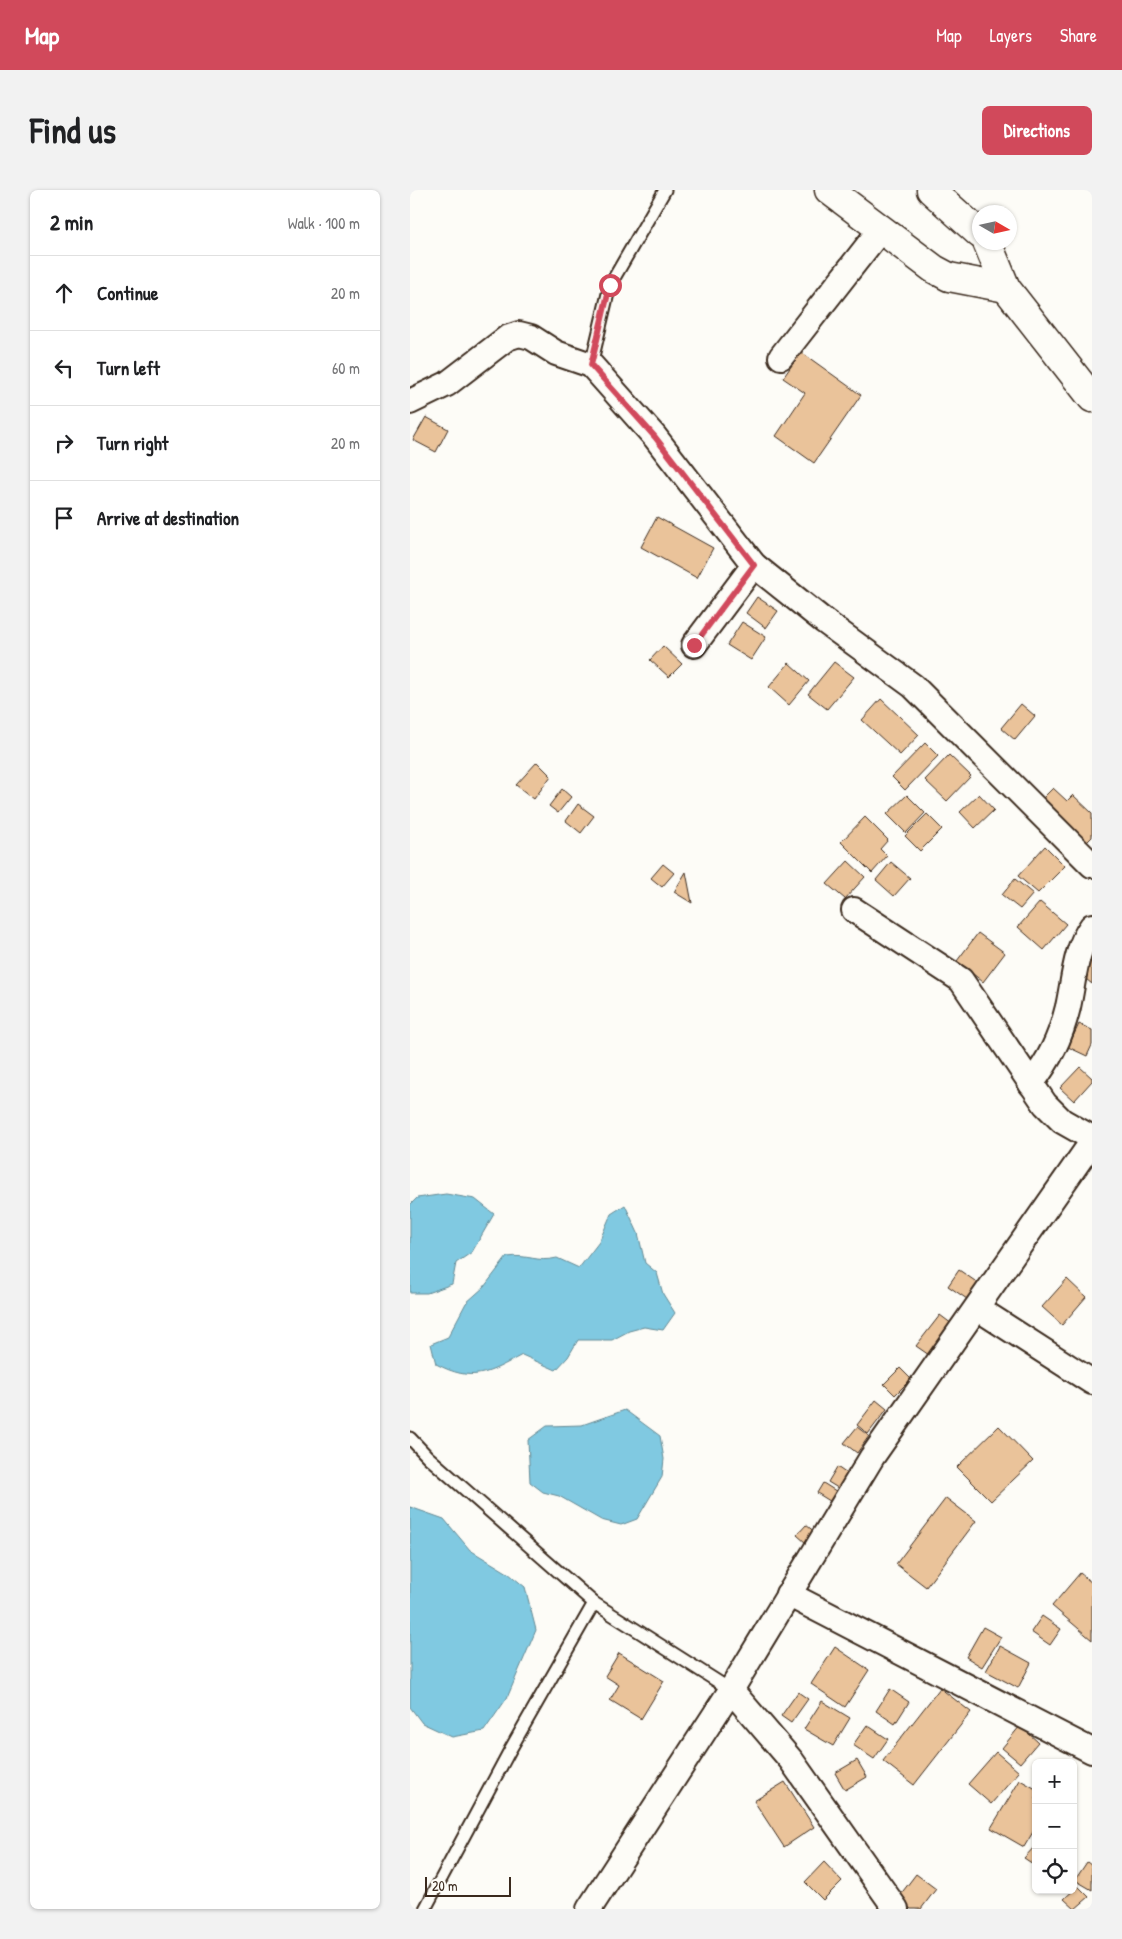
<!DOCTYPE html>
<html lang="en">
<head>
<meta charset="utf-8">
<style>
	:root { --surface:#fff; --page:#f2f2f2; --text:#202124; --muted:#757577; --line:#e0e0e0; --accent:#d1495b }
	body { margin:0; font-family:"Patrick Hand",sans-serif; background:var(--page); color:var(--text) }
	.controls { position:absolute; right:15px; bottom:15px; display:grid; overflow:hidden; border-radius:8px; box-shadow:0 1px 4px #0004 }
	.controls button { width:45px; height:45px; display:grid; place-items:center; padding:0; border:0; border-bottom:1px solid var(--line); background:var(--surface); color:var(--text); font:25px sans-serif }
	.compass { position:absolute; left:562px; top:15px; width:45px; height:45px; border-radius:50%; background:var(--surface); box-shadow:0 1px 4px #0004; rotate:99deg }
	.scale { position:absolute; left:15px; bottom:12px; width:86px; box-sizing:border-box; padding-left:5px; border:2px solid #3b2a1e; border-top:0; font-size:14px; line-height:18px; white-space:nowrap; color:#3b2a1e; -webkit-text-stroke:4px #fdfcf7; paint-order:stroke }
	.stop { position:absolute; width:15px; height:15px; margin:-11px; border:4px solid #d1495b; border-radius:50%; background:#fff }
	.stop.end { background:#d1495b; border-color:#fff; box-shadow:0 1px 5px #0008 }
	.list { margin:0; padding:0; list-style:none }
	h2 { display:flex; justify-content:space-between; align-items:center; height:65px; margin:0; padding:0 20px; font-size:21px }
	h2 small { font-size:16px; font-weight:400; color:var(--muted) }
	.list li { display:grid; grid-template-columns:32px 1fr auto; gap:15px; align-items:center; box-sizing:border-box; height:75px; padding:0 20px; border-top:1px solid var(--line) }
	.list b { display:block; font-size:19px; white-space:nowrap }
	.list em { font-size:16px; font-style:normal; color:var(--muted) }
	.icon { flex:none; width:28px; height:28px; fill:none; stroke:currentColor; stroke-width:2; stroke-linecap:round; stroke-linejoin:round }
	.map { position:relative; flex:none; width:682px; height:1719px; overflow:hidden; border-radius:8px }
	header { display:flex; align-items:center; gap:30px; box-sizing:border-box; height:70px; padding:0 25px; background:var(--accent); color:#fff }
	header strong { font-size:24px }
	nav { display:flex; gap:28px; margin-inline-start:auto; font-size:18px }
	.intro { display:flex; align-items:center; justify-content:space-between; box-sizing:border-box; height:120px; padding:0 30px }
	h1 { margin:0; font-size:35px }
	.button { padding:12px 22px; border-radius:8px; background:var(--accent); color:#fff; font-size:18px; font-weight:700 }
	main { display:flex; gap:30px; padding:0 30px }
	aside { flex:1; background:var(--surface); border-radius:8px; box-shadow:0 1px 4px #0004 }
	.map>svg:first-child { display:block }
	.water { fill:#80c9e1; stroke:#648993 }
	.building { fill:#eac39a; stroke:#3b2a1e }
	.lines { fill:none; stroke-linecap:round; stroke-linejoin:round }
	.service-casing { stroke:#3b2a1e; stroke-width:15 }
	.minor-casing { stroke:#3b2a1e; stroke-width:28 }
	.secondary-casing { stroke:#3b2a1e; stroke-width:31 }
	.service { stroke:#fdfcf7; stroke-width:11 }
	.minor { stroke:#fdfcf7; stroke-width:24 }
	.secondary { stroke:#fdfcf7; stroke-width:28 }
	.route { stroke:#d1495b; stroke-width:6 }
</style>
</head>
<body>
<header>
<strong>Map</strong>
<nav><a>Map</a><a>Layers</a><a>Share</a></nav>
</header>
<div class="intro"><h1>Find us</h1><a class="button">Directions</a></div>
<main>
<aside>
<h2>2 min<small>Walk · 100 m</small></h2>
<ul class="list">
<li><svg class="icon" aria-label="ahead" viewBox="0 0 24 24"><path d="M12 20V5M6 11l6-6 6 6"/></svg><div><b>Continue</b></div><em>20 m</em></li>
<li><svg class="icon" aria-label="left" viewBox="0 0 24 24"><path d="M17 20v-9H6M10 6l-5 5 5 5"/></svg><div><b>Turn left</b></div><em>60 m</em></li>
<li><svg class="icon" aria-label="right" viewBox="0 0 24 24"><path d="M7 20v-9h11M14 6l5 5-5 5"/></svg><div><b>Turn right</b></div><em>20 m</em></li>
<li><svg class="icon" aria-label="arrive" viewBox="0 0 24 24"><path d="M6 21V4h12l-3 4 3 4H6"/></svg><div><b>Arrive at destination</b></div></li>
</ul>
</aside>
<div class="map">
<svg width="682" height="1719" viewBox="0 0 682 1719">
	<rect width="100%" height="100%" fill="#fdfcf7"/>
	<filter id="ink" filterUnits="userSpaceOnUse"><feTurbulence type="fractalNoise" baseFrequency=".02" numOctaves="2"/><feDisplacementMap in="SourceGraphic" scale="10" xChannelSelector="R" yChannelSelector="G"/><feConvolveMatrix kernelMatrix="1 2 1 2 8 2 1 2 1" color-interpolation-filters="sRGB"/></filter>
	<g filter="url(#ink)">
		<g class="water">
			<polygon points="36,1004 65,1009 84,1024 62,1062 46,1073 42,1094 17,1103 0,1103 0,1015 7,1008"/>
			<path d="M215,1015L228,1043L235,1073L247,1083L253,1104L265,1123L253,1140L234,1137L219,1141L202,1150H168L158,1167L146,1180L112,1165C77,1184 63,1193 26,1174L21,1154L38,1147L56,1113L74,1097L97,1067C118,1064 127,1073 147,1068L169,1078L189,1052L201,1024Z"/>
			<polygon points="215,1220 250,1246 254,1269 252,1287 227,1329 211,1335 191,1330 149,1306 133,1302 120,1292 118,1250 137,1236 172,1235"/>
			<polygon points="0,1317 34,1329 60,1360 98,1383 115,1397 126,1440 97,1508 74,1541 42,1547 12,1533 0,1517"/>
		</g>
		<g class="building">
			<polygon points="391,162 451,205 404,273 366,246 395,203 373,188"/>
			<polygon points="16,227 38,239 26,262 3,250"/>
			<polygon points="247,327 303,358 287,388 231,357"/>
			<polygon points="347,407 368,421 356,438 336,423"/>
			<polygon points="332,432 356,447 341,470 317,455"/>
			<polygon points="253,456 272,474 259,487 240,470"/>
			<polygon points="424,472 444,487 417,519 398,504"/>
			<polygon points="379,473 399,491 379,515 359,497"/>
			<polygon points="471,509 509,545 490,565 452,530"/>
			<polygon points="611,514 625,526 605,550 591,538"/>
			<polygon points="515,553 528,566 495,600 482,587"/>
			<polygon points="539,565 561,586 537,611 515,590"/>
			<polygon points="127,572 141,586 124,609 106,595"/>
			<polygon points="643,598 657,611 663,605 682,623 682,647 673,656 628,613"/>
			<polygon points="152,599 161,607 148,623 139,616"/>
			<polygon points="569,604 584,620 565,638 550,622"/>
			<polygon points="497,605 515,623 496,643 477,624"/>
			<polygon points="168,614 184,626 171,643 156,631"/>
			<polygon points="517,624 532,639 510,661 495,646"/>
			<polygon points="455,627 478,650 470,659 477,666 462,683 431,652"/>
			<polygon points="635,656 655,676 628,703 608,686"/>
			<polygon points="438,671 455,687 435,709 417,694"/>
			<polygon points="481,672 500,688 484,706 466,690"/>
			<polygon points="253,674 264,683 252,697 241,688"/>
			<polygon points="276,682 282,713 264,702"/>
			<polygon points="605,689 623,704 610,719 592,705"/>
			<polygon points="630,712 656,734 634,760 608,737"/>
			<polygon points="568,743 595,763 573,792 547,771"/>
			<polygon points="682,769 682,794 670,784"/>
			<polygon points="669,834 682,840 682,855 677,866 658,857"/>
			<polygon points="670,877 682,888 682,891 664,911 650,898"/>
			<polygon points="549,1080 568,1093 557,1109 538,1096"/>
			<polygon points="657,1089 676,1107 652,1135 632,1117"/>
			<polygon points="530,1125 542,1134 519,1165 506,1156"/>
			<polygon points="490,1178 501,1189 485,1205 474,1194"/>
			<polygon points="466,1210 477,1219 458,1244 447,1235"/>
			<polygon points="589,1236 623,1271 581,1311 547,1277"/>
			<polygon points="447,1237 459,1246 447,1263 434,1253"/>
			<polygon points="427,1277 440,1286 431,1300 418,1292"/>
			<polygon points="413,1293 429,1303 423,1313 407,1303"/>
			<polygon points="536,1308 566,1331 516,1397 486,1374"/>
			<polygon points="396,1335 405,1342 396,1353 387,1345"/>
			<polygon points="670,1383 682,1393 682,1450 642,1416"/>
			<polygon points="632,1426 651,1439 640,1455 621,1442"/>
			<polygon points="573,1437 591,1447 572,1477 556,1467"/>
			<polygon points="590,1456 621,1473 608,1498 576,1481"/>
			<polygon points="425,1457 459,1480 435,1517 401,1494"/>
			<polygon points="209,1463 254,1491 231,1529 200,1510 209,1495 195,1486"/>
			<polygon points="530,1498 561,1522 504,1595 473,1571"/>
			<polygon points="480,1499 499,1512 485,1534 466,1521"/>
			<polygon points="388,1502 398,1509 381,1533 371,1526"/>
			<polygon points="412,1511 440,1528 423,1556 394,1539"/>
			<polygon points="457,1535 478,1549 464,1569 443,1555"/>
			<polygon points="610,1536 628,1552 610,1573 592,1558"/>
			<polygon points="586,1562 609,1582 581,1614 558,1594"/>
			<polygon points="447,1570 457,1587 435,1600 425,1583"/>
			<polygon points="610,1590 626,1599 626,1637 614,1657 581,1638"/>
			<polygon points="375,1592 404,1637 374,1657 344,1611"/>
			<polygon points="626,1655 626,1676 614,1668"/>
			<polygon points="414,1672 432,1691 413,1710 395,1692"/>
			<polygon points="677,1672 682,1676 682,1700 665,1690"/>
			<polygon points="506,1684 526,1699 511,1719 501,1719 487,1709"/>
			<polygon points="668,1696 679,1707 665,1719 654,1709"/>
		</g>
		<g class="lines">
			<g class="service-casing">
				<g id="service">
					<polyline points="181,175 200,95 255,0"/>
					<polyline points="0,1248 18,1267 184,1413 321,1500"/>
					<polyline points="15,1719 100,1560 184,1413"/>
				</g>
			</g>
			<g class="minor-casing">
				<g id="minor">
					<polyline points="371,167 471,39"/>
					<polyline points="0,212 37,194 97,148 109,144 121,147 146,163 181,175 245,247 344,375 414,431 503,496 682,675"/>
					<polyline points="284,455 344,375"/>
					<polyline points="444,720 551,790 635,914 652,931 682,948"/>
					<path d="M621,894C640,869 650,849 658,817C664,790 665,759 682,736"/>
					<polyline points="567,1118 682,1192"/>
					<polyline points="378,1404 682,1561"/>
					<polyline points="321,1500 381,1570 486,1719"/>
					<polyline points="179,1719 321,1500 462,1267 682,952"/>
				</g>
			</g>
			<g class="secondary-casing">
				<g id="secondary">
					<polyline points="419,0 524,79 539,87 596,98"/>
					<polyline points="521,0 570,44"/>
					<polyline points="577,52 596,98 682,208"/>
				</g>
			</g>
			<use href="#service" class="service"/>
			<use href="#minor" class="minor"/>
			<use href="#secondary" class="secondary"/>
		</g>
	</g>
	<g class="lines" filter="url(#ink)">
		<polyline class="route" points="200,95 181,175 245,247 344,375 284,455"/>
	</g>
</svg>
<div class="controls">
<button>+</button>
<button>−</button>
<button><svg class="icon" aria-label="locate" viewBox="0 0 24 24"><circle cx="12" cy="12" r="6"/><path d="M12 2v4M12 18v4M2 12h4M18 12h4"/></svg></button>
</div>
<svg class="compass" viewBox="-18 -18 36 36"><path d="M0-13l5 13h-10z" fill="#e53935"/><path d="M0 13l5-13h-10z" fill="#757577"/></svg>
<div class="scale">20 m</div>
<div class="stop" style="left:200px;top:95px"></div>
<div class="stop end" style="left:284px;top:455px"></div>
</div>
</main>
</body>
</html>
